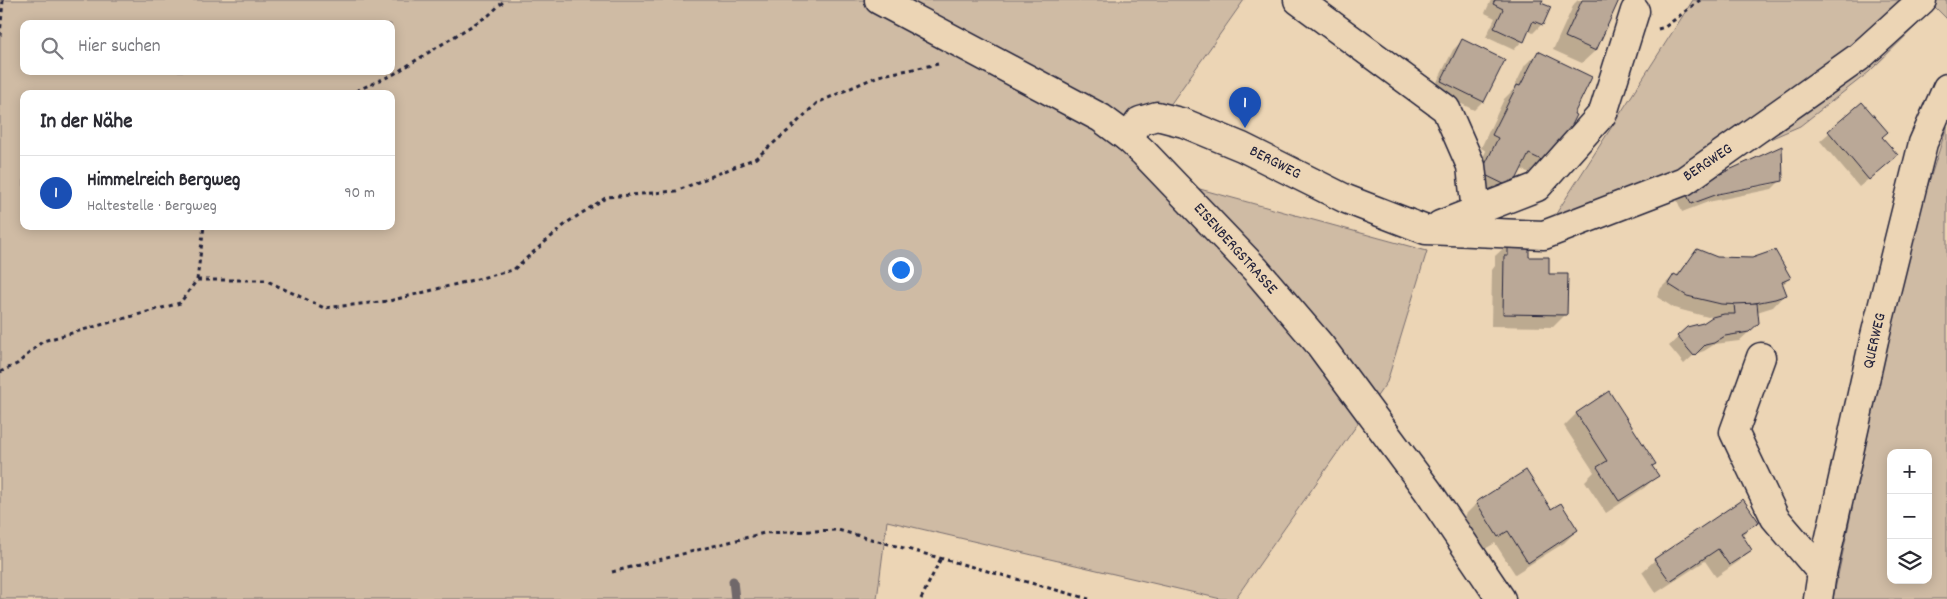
<!DOCTYPE html>
<html lang="de">
<head>
<meta charset="utf-8">
<style>
	:root { --surface:#fff; --page:#f2f2f3; --text:#2b2b33; --muted:#7c7c81; --line:#e1e1e2; --accent:#c8321e }
	body { margin:0; font-family:Dekko,sans-serif; background:var(--page); color:var(--text) }
	.controls { position:absolute; right:15px; bottom:15px; display:grid; overflow:hidden; border-radius:10px; box-shadow:0 2px 12px #0003 }
	.controls button { width:45px; height:45px; display:grid; place-items:center; padding:0; border:0; border-bottom:1px solid var(--line); background:var(--surface); color:var(--text); font:25px sans-serif }
	.you { position:absolute; left:900px; top:269px; width:18px; height:18px; margin:-12px; border:4px solid #fff; border-radius:50%; background:#1a73e8; box-shadow:0 0 0 8px #1a73e833 }
	.badge { display:grid; place-items:center; width:32px; height:32px; border-radius:50%; background:var(--accent); color:#fff; font-size:16px; font-weight:700 }
	.pin { position:absolute; translate:-50% -41px; filter:drop-shadow(0 1px 2px #0008) }
	.pin::after { content:''; position:absolute; top:26px; width:18px; height:15px; background:inherit; clip-path:polygon(0 0,100% 0,50% 100%) }
	.list { margin:0; padding:0; list-style:none }
	h2 { display:flex; justify-content:space-between; align-items:center; height:65px; margin:0; padding:0 20px; font-size:21px }
	h2 small { font-size:16px; font-weight:400; color:var(--muted) }
	.list li { display:grid; grid-template-columns:32px 1fr auto; gap:15px; align-items:center; box-sizing:border-box; height:75px; padding:0 20px; border-top:1px solid var(--line) }
	.list b { display:block; font-size:19px; white-space:nowrap }
	.list p { margin:0; font-size:16px; white-space:nowrap; color:var(--muted) }
	.list em { font-size:16px; font-style:normal; color:var(--muted) }
	.icon { flex:none; width:28px; height:28px; fill:none; stroke:currentColor; stroke-width:2; stroke-linecap:round; stroke-linejoin:round }
	.map { position:relative; flex:none; width:1947px; height:599px; overflow:hidden }
	.search { position:absolute; background:var(--surface); box-shadow:0 2px 12px #0003; left:20px; top:20px; width:375px; height:55px; display:flex; align-items:center; gap:12px; box-sizing:border-box; padding:0 18px; border-radius:10px; color:var(--muted); font-size:19px }
	.panel { position:absolute; background:var(--surface); box-shadow:0 2px 12px #0003; left:20px; top:90px; width:375px; height:140px; border-radius:10px }
	.map>svg:first-child { display:block }
	.green { fill:#cfbba4; stroke:#786e70; fill-rule:evenodd }
	.shadow { fill:#0003; fill-rule:evenodd }
	.lines { fill:none; stroke-linecap:round; stroke-linejoin:round }
	.stream { stroke:#70676a; stroke-width:9 }
	.building { fill:#baa897; stroke:#22223b }
	.minor-casing { stroke:#22223b; stroke-width:31 }
	.path { stroke:#22223b; stroke-width:3; stroke-dasharray:4 4; stroke-linecap:butt }
	.minor { stroke:#ecd5b5; stroke-width:28 }
	.labels { text-anchor:middle; dominant-baseline:central; stroke-width:4; stroke-linejoin:round; paint-order:stroke }
	.street-label { font-size:16px; fill:#22223b; stroke:#ecd5b5 }
</style>
</head>
<body>
<div class="map">
<svg width="1947" height="599" viewBox="0 0 1947 599">
	<rect width="100%" height="100%" fill="#ecd5b5"/>
	<filter id="ink" filterUnits="userSpaceOnUse"><feTurbulence type="fractalNoise" baseFrequency=".02" numOctaves="2"/><feDisplacementMap in="SourceGraphic" scale="10" xChannelSelector="R" yChannelSelector="G"/><feConvolveMatrix kernelMatrix="1 2 1 2 8 2 1 2 1" color-interpolation-filters="sRGB"/></filter>
	<g filter="url(#ink)">
		<g class="green">
			<path d="M0,0H1244L1134,156L1152,176L1427,251L1387,382L1235,599H1221L887,521L877,599H0ZM24,24H391V71H24ZM24,94H391V226H24Z"/>
			<polygon points="1693,0 1947,0 1947,19 1935,7 1869,72 1800,126 1636,197 1545,231"/>
			<path d="M1947,126V599H1833L1907,250ZM1891,453H1928V580H1891Z"/>
		</g>
		<g class="shadow">
			<polygon points="1491,0 1541,0 1540,4 1542,24 1533,33 1527,30 1522,41 1514,50 1486,37 1495,18 1485,13"/>
			<polygon points="1578,0 1618,0 1595,51 1582,63 1553,50 1574,4"/>
			<polygon points="1618,0 1628,0 1625,3"/>
			<polygon points="1462,41 1483,101 1474,110 1433,90 1453,50"/>
			<polygon points="1538,52 1590,77 1539,177 1521,169 1499,200 1469,186 1486,151 1481,148 1504,99 1513,90 1525,65"/>
			<polygon points="1862,104 1881,137 1887,164 1859,187 1820,141"/>
			<path d="M1781,180L1772,189L1708,202L1682,212L1677,200L1686,191ZM1774,181V184L1712,196V194Z"/>
			<polygon points="1508,244 1548,275 1566,314 1553,327 1491,326 1492,270 1495,266 1495,256"/>
			<polygon points="1698,251 1717,259 1790,278 1782,285 1785,294 1773,307 1757,312 1749,332 1739,341 1715,344 1704,351 1695,354 1684,364 1669,346 1688,328 1704,324 1714,316 1708,317 1674,308 1657,297 1661,288 1674,275 1676,276"/>
			<polygon points="1577,413 1651,467 1657,476 1644,488 1606,513 1585,481 1594,472 1564,426"/>
			<polygon points="1477,503 1551,511 1577,530 1564,543 1515,574 1495,543 1485,549 1464,516"/>
			<polygon points="1757,521 1741,536 1751,550 1738,562 1716,577 1705,561 1656,593 1642,572 1655,560"/>
		</g>
		<g class="lines">
			<polyline class="stream" points="733,581 735,599"/>
		</g>
		<g class="building">
			<polygon points="1495,0 1543,0 1541,3 1551,7 1543,25 1533,21 1524,42 1494,28 1503,9 1493,4"/>
			<polygon points="1582,0 1619,0 1596,51 1565,37"/>
			<polygon points="1462,39 1505,60 1484,102 1441,81"/>
			<polygon points="1538,51 1592,77 1574,114 1577,115 1552,165 1529,154 1512,188 1481,173 1498,138 1492,135 1517,85 1520,86"/>
			<polygon points="1862,102 1888,132 1882,137 1898,155 1869,180 1828,131"/>
			<polygon points="1782,146 1783,181 1718,194 1691,204 1685,190"/>
			<polygon points="1508,242 1529,243 1529,257 1549,257 1549,274 1568,274 1567,315 1503,314 1504,256 1508,256"/>
			<polygon points="1697,249 1717,257 1752,258 1775,250 1791,278 1782,282 1787,295 1775,299 1745,305 1721,304 1687,296 1668,284 1674,274 1678,276"/>
			<polygon points="1757,303 1759,323 1749,332 1725,336 1714,343 1705,345 1694,356 1677,336 1687,327 1703,323 1712,317 1724,314 1735,314 1734,304"/>
			<polygon points="1609,391 1656,464 1652,466 1659,476 1619,501 1597,467 1607,461 1576,413"/>
			<polygon points="1526,470 1551,509 1561,503 1578,530 1528,563 1508,531 1498,537 1476,502"/>
			<polygon points="1743,499 1759,522 1741,533 1752,550 1729,565 1718,549 1670,581 1654,559"/>
		</g>
		<g class="lines">
			<g class="minor-casing">
				<g id="minor">
					<polyline points="879,0 1101,118 1128,138 1144,153 1256,270 1320,345 1428,491 1501,599"/>
					<polyline points="1298,0 1446,109 1471,166 1476,212"/>
					<polyline points="1128,138 1140,121 1157,116 1184,123 1242,147 1346,199 1426,230 1544,235 1684,181 1859,57 1922,0"/>
					<polyline points="1440,225 1537,187 1603,113 1635,11"/>
					<polyline points="1761,357 1734,432 1775,518 1822,573"/>
					<polyline points="1818,599 1822,573 1874,340 1923,143 1947,88"/>
				</g>
			</g>
			<g class="path">
				<polyline points="1658,29 1665,27 1700,0"/>
				<polyline points="0,36 3,0"/>
				<polyline points="349,94 394,74 489,15 505,0"/>
				<polyline points="197,280 265,280 324,308 389,301 513,270 568,222 607,197 676,191 756,158 789,130 817,103 878,76 938,64"/>
				<polyline points="0,372 17,364 43,341 180,303 197,280 204,226"/>
				<polyline points="612,572 764,533 838,530 1089,599"/>
				<polyline points="921,599 941,558"/>
			</g>
			<use href="#minor" class="minor"/>
		</g>
	</g>
	<g class="labels">
		<g class="street-label">
			<text transform="translate(1275 163) rotate(27)">BERGWEG</text>
			<text transform="translate(1708 163) rotate(-34)">BERGWEG</text>
			<text transform="translate(1235 249) rotate(48)">EISENBERGSTRASSE</text>
			<text transform="translate(1875 341) rotate(-77)">QUERWEG</text>
		</g>
	</g>
</svg>
<div class="controls">
<button>+</button>
<button>−</button>
<button><svg class="icon" aria-label="layers" viewBox="0 0 24 24"><path d="M12 4l9 5-9 5-9-5zM3 14l9 5 9-5"/></svg></button>
</div>
<div class="you"></div>
<div class="pin badge" style="left:1245px;top:128px;background:#1a4fb4">1</div>
<div class="search"><svg class="icon" aria-label="search" viewBox="0 0 24 24"><circle cx="10" cy="10" r="6"/><path d="M15 15l6 6"/></svg>Hier suchen</div>
<section class="panel">
<h2>In der Nähe<small></small></h2>
<ul class="list">
<li><span class="badge" style="background:#1a4fb4">1</span><div><b>Himmelreich Bergweg</b><p>Haltestelle · Bergweg</p></div><em>90 m</em></li>
</ul>
</section>
</div>
</body>
</html>
